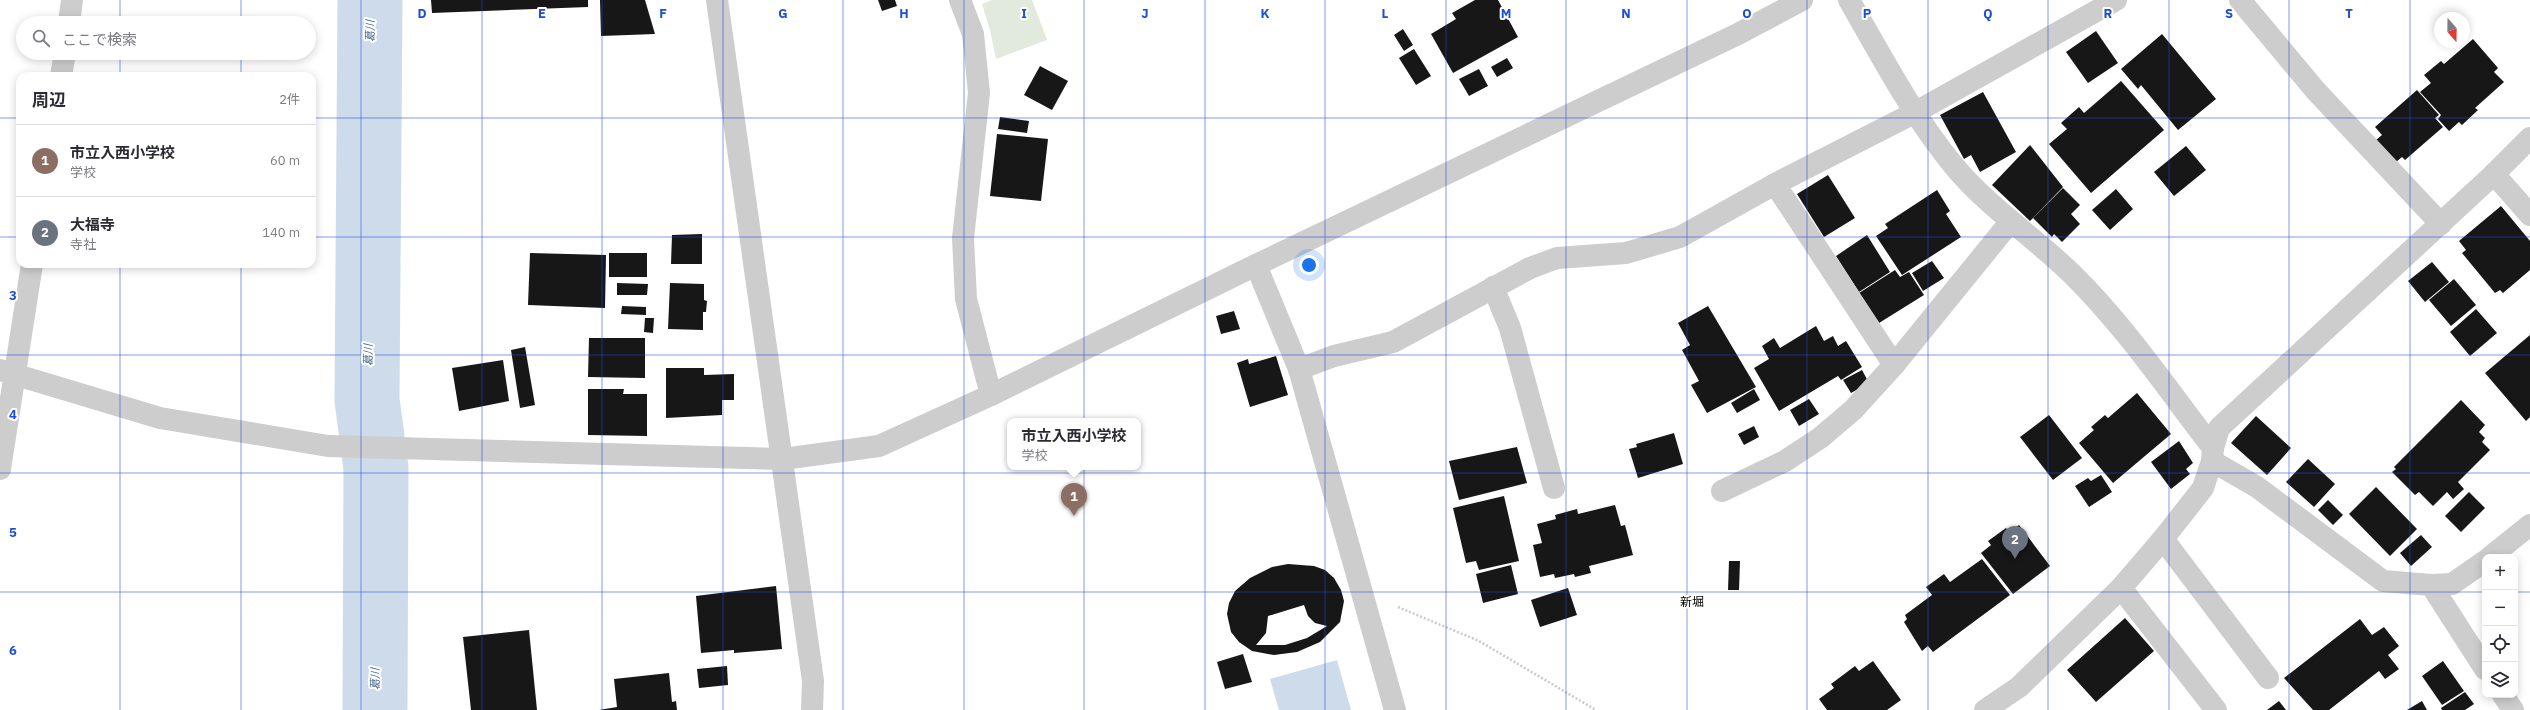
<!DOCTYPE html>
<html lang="ja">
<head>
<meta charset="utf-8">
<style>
	:root { --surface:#fff; --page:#f7f7f7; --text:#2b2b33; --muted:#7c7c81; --line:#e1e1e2; --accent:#111827 }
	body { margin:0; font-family:"IBM Plex Sans","Noto Sans JP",sans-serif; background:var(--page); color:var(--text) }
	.controls { position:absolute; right:12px; bottom:12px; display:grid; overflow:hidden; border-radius:8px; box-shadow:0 2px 10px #0003 }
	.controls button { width:36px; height:36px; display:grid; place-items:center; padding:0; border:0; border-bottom:1px solid var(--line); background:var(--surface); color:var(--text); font:20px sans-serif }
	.compass { position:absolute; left:2434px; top:12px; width:36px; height:36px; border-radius:50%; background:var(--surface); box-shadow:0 2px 10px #0003; rotate:160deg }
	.you { position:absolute; left:1309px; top:265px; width:14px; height:14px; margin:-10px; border:3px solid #fff; border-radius:50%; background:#1a73e8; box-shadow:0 0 0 6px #1a73e833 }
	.badge { display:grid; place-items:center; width:26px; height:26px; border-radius:50%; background:var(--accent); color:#fff; font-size:13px; font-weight:700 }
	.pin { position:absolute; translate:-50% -33px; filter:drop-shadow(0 1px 2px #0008) }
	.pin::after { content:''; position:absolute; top:21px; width:14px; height:12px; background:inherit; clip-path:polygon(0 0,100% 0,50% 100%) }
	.popup { position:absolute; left:1007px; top:418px; width:134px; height:52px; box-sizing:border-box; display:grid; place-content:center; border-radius:8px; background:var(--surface); filter:drop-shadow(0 1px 3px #0005); font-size:13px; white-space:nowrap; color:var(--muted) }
	.popup b { font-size:15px; color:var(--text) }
	.popup::after { content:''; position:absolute; left:50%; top:100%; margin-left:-8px; border:8px solid transparent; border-top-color:var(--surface) }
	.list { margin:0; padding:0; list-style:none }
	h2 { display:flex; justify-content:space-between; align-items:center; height:52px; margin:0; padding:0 16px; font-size:17px }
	h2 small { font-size:13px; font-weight:400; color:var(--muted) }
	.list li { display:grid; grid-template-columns:26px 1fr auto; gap:12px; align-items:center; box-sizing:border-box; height:72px; padding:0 16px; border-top:1px solid var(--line) }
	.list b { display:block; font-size:15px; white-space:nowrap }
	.list p { margin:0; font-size:13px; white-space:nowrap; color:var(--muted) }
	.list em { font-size:13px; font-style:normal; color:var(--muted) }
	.icon { flex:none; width:22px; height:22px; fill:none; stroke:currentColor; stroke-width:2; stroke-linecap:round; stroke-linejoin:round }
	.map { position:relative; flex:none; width:2530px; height:710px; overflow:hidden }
	.search { position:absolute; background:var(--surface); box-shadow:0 2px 10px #0003; left:16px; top:16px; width:300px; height:44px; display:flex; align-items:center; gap:10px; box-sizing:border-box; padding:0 14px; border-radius:22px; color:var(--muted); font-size:15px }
	.panel { position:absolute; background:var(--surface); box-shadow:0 2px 10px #0003; left:16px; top:72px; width:300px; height:196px; border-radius:12px }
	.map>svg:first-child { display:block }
	.green { fill:#e2e9dd }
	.water { fill:#cedbea }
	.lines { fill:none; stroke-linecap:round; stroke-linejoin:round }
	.river { stroke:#cedbea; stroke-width:65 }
	.building { fill:#171717; fill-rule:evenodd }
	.path { stroke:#cacaca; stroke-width:2.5; stroke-dasharray:2 2; stroke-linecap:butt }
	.minor { stroke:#cdcdcd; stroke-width:22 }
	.grid { fill:none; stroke:#1d4ed8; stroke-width:1; stroke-opacity:0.55 }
	.labels { text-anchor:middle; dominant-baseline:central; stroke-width:4; stroke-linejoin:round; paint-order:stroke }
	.water-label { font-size:11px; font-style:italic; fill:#45668b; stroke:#fff }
	.quarter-label { font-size:12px; fill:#000; stroke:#fff }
	.grid-label { font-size:13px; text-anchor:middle; font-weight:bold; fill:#1d4ed8; stroke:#fff; stroke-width:4; stroke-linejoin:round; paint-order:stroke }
</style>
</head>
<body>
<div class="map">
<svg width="2530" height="710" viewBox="0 0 2530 710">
	<rect width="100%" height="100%" fill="#fff"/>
	<polygon class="green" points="992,0 1032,0 1047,40 996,59 990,30 982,4"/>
	<polygon class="water" points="1337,660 1351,710 1279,710 1270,679"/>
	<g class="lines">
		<polyline class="river" points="370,0 367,400 376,468 375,710"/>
	</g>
	<g class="building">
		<polygon points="431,0 588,0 588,7 432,13"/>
		<polygon points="600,0 645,0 655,34 601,36"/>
		<polygon points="878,0 895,0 897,6 882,11"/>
		<polygon points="1475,0 1498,0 1518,37 1453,73 1431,34 1456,19 1452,13"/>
		<polygon points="1403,29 1413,45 1404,51 1394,35"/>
		<polygon points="2096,31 2118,63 2088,83 2066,52"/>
		<polygon points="2162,34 2216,99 2178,130 2141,85 2138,89 2121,69"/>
		<polygon points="2473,39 2498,68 2494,72 2504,82 2475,108 2478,110 2462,125 2459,122 2449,131 2438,119 2441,115 2420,92 2431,83 2424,75 2441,61 2444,64"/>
		<polygon points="1414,49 1431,76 1416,85 1399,58"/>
		<polygon points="1507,58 1513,68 1497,77 1491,67"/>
		<polygon points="1040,66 1068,81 1052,110 1024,95"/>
		<polygon points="1479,69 1488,86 1469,96 1459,79"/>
		<polygon points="2121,81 2164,130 2091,193 2049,144 2067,129 2061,123 2079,107 2084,113"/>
		<polygon points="2417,90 2439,115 2435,118 2443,127 2405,160 2402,157 2396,162 2376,140 2382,135 2375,127"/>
		<polygon points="1983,92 2016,152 1980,172 1971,155 1964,159 1940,115"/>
		<polygon points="1000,117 1029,121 1027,133 998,129"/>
		<polygon points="997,134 1048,139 1041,201 990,196"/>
		<polygon points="2030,145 2063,187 2030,221 1992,185"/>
		<polygon points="2186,146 2206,170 2174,196 2154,172"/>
		<polygon points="1828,175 1855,218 1824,237 1797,194"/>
		<polygon points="2063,188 2080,205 2071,214 2080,224 2062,242 2054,234 2052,237 2033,218"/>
		<polygon points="2116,189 2133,209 2110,230 2092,210"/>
		<polygon points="1937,190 1950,211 1946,214 1961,237 1902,275 1876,236 1888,228 1885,224"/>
		<polygon points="2501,206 2530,241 2530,270 2503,293 2500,290 2495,293 2462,253 2466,250 2459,241"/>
		<polygon points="702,234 702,264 671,264 672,235"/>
		<polygon points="1867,235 1890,272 1859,292 1836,256"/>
		<polygon points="530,253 606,255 605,308 528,305"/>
		<rect x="609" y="253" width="38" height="24"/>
		<polygon points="1932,261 1944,278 1923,291 1912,273"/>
		<polygon points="2432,262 2449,282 2425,302 2408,281"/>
		<polygon points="1895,270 1900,277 1909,272 1924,295 1879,323 1859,293"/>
		<polygon points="2454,279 2476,305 2451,326 2429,300"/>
		<polygon points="617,283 648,284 647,295 617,295"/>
		<polygon points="670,283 704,284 704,300 707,301 706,312 703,312 703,330 668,329"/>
		<polygon points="622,306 646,307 646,315 621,314"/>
		<polygon points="1708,306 1756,387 1707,413 1691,385 1699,381 1682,350 1690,345 1678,323"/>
		<polygon points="2476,309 2497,333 2470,356 2450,332"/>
		<polygon points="1234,311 1240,329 1221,334 1216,316"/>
		<polygon points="645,318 654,318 653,333 644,332"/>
		<polygon points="1816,326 1824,341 1833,336 1838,346 1846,341 1862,367 1841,380 1838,376 1779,411 1754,368 1769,359 1762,346 1774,338 1780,348"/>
		<polygon points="2530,335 2530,417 2526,421 2485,373"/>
		<polygon points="589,338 645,338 645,378 588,377"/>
		<polygon points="525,347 535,405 520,408 511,350"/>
		<polygon points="1276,356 1288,395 1250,407 1237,363 1248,359 1249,364"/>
		<polygon points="503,360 509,401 459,411 452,368"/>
		<polygon points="666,368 704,368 704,375 734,374 734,400 722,400 722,415 666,418"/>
		<polygon points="1862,370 1869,383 1851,393 1843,380"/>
		<polygon points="588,389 624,389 623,394 647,394 647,436 588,435"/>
		<polygon points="1754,389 1760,400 1737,413 1731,403"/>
		<polygon points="2137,393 2171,434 2113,483 2079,443 2094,430 2091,427 2105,415 2108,418"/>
		<polygon points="1809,399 1819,414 1799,426 1790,410"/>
		<polygon points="2461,400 2485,425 2479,432 2485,438 2482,442 2490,450 2458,482 2464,489 2453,499 2447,492 2433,506 2419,492 2415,495 2392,472 2396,469 2394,467"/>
		<polygon points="2049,415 2082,458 2053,480 2020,437"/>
		<polygon points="2256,416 2291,448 2267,475 2231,443"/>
		<polygon points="1754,426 1759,437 1744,445 1738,434"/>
		<polygon points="1674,433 1683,464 1638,478 1629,449 1637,447 1636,444"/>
		<polygon points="2179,441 2193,463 2186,469 2190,474 2171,489 2151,462"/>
		<polygon points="1517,447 1527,483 1459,500 1449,461"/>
		<polygon points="2308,459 2335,484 2314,507 2286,482"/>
		<polygon points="2101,475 2112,492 2089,507 2075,486 2088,478 2091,481"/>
		<polygon points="2376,487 2417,529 2390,556 2349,514"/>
		<polygon points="2469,492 2485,508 2461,532 2445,516"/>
		<polygon points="1504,496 1519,561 1479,570 1476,561 1466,563 1453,508"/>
		<polygon points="2328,500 2343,515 2333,525 2318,510"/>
		<polygon points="1615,505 1621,526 1625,525 1633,555 1589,566 1591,573 1575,577 1574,574 1555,578 1554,574 1540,577 1533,545 1542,543 1537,524 1556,519 1555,515 1577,509 1578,514"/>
		<polygon points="2019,525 2050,566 2013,594 1981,553 1991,545 1988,541 2006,528 2009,532"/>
		<polygon points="2421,535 2432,547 2411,566 2400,553"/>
		<polygon points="1982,559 2010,595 1933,652 1928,646 1922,651 1904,622 1907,619 1905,615 1932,595 1926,587 1944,574 1950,582"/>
		<polygon points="1729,561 1740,561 1739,590 1728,590"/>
		<path d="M1288,564L1314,566L1325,570L1334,578L1341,590L1344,601L1340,622L1320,642L1297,652L1274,655L1252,651L1239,642L1231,632L1227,614L1229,603L1235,591L1250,578L1272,567ZM1304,605L1308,616L1315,623L1327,626L1307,638L1285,645H1256L1266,633L1268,616Z"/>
		<polygon points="1511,565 1518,594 1483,603 1476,574"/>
		<polygon points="776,586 782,649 734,653 734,650 701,653 696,596"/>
		<polygon points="1568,588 1577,615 1540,627 1531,600"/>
		<polygon points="2125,618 2154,651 2096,702 2067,670"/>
		<polygon points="2360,619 2372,635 2384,627 2399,646 2388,655 2399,669 2385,679 2379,671 2329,710 2313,710 2284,678"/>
		<polygon points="529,630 537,710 471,710 463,637"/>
		<polygon points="1243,654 1252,682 1225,689 1217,662"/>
		<polygon points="1873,661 1901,700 1887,710 1827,710 1819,699 1834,688 1831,684 1855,666 1859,671"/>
		<polygon points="2443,661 2464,691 2442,705 2422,676"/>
		<polygon points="727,666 728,685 699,688 697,669"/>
		<polygon points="669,673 672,702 676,701 677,710 599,710 617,707 614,679"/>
		<polygon points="2465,692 2474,704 2465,710 2442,710 2441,708"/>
		<polygon points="2279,701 2286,710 2267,710"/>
		<polygon points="2422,701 2427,710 2407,710"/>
	</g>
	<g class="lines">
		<polyline class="path" points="1398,607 1479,641 1596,710"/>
		<g class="minor">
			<polyline points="717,0 813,681 812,710"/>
			<polyline points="960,0 973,34 979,93 963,238 966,299 991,395"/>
			<path d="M1849,0C1882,57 1912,115 1954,166C1988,207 2034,237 2072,274C2125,326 2168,390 2213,448"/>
			<polyline points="2240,0 2316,91 2441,224"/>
			<polyline points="69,23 72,0"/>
			<polyline points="61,76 65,53"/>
			<polyline points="2494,174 2530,215"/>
			<polyline points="1775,184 1894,365"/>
			<polyline points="1256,265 1299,369 1395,710"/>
			<polyline points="1493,287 1510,328 1554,488"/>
			<polyline points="1299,369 1334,356 1393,342 1530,268 1557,258 1626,253 1680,237 1775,184 1914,113 2116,0"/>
			<polyline points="0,370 160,418 328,446 783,459 879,446 991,395 1256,265 1738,34 1802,0"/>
			<polyline points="2212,461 2257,487 2383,581 2431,585 2485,669"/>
			<polyline points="0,469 32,264"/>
			<polyline points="1722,491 1785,461 1820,438 1853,410 1894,365 2011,221"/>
			<polyline points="2163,539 2268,678"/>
			<polyline points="2490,557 2530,525"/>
			<polyline points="2431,585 2452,584 2485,561"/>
			<polyline points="2121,588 2216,710"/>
			<polyline points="2503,695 2513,710"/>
			<polyline points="1985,710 2019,687 2121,588 2163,539 2203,488 2212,461 2213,448 2219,428 2494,174 2530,138"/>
		</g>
	</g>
	<path class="grid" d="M120,0V23M241,0V23M361,0V710M482,0V710M602,0V710M723,0V710M843,0V710M964,0V710M1084,0V710M1205,0V710M1325,0V710M1446,0V710M1566,0V710M1687,0V710M1807,0V710M1928,0V710M2048,0V710M2169,0V710M2289,0V710M2410,0V710M120,53V76M241,53V76M0,118H20M312,118H2530M0,237H20M312,237H2530M120,264V710M241,264V710M0,355H2530M0,473H2530M0,592H2485M2515,592H2530"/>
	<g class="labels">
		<g class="water-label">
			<text transform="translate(370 31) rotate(-90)">葛川</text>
			<text transform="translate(368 355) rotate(-90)">葛川</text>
			<text transform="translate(375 679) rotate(-90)">葛川</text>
		</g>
		<g class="quarter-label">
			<text x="1692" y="601">新堀</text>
		</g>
	</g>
	<g class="grid-label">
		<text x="422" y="18">D</text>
		<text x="542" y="18">E</text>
		<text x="663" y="18">F</text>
		<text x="783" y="18">G</text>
		<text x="904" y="18">H</text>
		<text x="1024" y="18">I</text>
		<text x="1145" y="18">J</text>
		<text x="1265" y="18">K</text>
		<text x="1385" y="18">L</text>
		<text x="1506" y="18">M</text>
		<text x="1626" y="18">N</text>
		<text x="1747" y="18">O</text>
		<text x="1867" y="18">P</text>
		<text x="1988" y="18">Q</text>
		<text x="2108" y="18">R</text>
		<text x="2229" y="18">S</text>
		<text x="2349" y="18">T</text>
		<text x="13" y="300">3</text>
		<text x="13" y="419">4</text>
		<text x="13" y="537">5</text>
		<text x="13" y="655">6</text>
	</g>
</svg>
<div class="controls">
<button>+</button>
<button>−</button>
<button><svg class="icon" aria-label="locate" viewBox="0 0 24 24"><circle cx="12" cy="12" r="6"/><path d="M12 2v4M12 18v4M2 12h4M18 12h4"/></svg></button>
<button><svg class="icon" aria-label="layers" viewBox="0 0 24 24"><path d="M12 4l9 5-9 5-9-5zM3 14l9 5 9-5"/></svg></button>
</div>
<svg class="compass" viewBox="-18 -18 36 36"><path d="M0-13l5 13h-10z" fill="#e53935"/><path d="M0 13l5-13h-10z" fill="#7c7c81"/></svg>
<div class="you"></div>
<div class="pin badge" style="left:1074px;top:516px;background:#8d6e63">1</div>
<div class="popup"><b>市立入西小学校</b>学校</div>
<div class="pin badge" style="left:2015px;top:559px;background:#6b7280">2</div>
<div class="search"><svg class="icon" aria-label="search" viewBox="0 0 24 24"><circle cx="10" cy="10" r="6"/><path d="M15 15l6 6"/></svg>ここで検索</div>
<section class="panel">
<h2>周辺<small>2件</small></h2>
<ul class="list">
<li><span class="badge" style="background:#8d6e63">1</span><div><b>市立入西小学校</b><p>学校</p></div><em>60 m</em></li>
<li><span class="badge" style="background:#6b7280">2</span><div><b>大福寺</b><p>寺社</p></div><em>140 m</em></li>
</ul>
</section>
</div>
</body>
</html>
